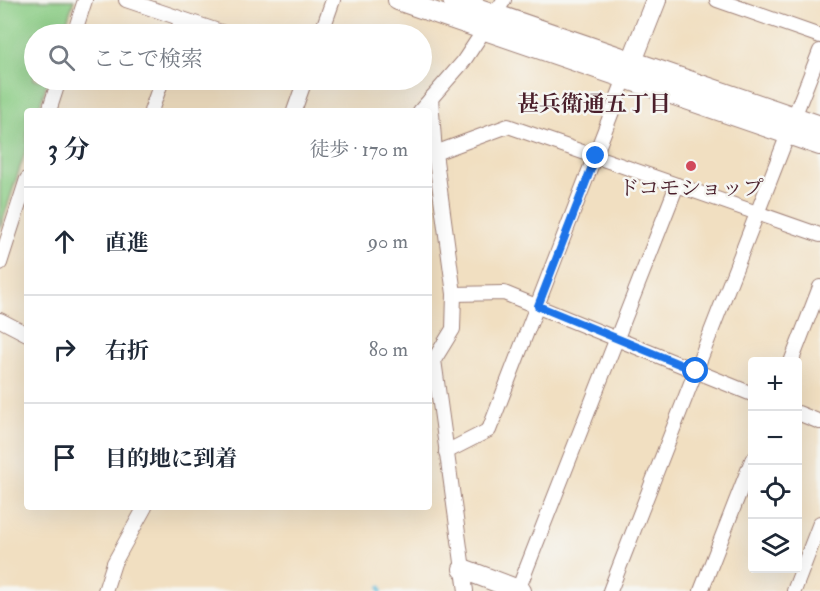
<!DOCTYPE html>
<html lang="ja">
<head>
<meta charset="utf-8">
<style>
	:root { --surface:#fff; --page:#f6f6f7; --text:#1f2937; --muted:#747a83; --line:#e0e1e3 }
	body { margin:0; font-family:"IM FELL Double Pica","Noto Serif JP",serif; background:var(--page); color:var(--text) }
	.controls { position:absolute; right:18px; bottom:18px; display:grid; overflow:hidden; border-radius:6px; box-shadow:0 6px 24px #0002 }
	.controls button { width:54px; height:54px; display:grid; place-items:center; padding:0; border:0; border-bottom:2px solid var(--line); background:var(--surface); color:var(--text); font:30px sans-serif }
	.stop { position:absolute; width:18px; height:18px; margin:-14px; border:4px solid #1a73e8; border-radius:50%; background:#fff }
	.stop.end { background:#1a73e8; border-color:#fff; box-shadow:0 2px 6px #0008 }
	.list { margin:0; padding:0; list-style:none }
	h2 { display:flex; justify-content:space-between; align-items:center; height:78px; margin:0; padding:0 24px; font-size:26px }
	h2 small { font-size:20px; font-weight:400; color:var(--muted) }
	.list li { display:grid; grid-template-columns:39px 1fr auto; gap:18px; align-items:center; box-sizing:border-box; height:108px; padding:0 24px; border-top:2px solid var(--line) }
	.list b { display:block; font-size:22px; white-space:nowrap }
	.list em { font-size:20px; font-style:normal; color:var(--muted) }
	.icon { flex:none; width:33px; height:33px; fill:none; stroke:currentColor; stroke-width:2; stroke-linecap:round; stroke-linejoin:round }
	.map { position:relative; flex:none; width:820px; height:591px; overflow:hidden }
	.search { position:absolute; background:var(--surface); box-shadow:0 6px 24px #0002; left:24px; top:24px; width:408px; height:66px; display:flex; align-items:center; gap:15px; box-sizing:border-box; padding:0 21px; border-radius:33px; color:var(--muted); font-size:22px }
	.panel { position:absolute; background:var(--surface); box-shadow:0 6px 24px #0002; left:24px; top:108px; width:408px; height:402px; border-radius:6px }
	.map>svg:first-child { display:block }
	.green { fill:#8acc84; stroke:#6a7658; stroke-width:1.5 }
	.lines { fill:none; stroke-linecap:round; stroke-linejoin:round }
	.stream { stroke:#5ab8d8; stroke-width:4 }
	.street-casing { stroke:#9e7f76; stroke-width:16 }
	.secondary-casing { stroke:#9e7f76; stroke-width:22 }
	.street { stroke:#fff; stroke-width:14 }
	.secondary { stroke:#fff; stroke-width:20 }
	.route { stroke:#1a73e8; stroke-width:8 }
	.poi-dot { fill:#d1495b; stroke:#f6f6f2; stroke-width:2 }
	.labels { text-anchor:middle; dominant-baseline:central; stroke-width:5; stroke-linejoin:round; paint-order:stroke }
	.poi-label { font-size:21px; fill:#4a1f2b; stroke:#f6f6f2 }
	.neighbourhood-label { font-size:22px; font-weight:bold; fill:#4a1f2b; stroke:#f6f6f2 }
</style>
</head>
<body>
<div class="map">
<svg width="820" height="591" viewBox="0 0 820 591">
	<rect width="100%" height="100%" fill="#f6f6f2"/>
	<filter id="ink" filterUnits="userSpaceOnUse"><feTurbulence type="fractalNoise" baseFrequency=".0167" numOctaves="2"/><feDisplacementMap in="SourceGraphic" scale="12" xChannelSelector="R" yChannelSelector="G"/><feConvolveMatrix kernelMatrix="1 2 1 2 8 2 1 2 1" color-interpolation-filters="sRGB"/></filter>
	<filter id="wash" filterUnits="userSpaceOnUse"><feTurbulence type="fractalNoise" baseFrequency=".008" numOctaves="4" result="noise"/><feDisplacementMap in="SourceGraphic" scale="24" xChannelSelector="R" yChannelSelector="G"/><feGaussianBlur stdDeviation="1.35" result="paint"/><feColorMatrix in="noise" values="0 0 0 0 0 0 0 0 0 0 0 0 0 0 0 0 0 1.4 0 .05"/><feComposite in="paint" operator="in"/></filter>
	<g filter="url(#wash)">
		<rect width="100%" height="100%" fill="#f1dfc1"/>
		<polygon class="green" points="0,0 74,0 63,34 34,34 34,80 48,80 38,111 27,111 27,146 0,229"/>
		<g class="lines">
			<polyline class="stream" points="380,587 381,591"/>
		</g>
	</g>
	<g filter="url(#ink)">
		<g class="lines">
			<g class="street-casing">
				<g id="street">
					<polyline points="126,0 227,34"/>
					<polyline points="717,0 820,36"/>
					<polyline points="74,34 85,0"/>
					<polyline points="176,34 182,19"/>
					<polyline points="321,34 333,0"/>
					<polyline points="431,98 435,153 454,294 453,329 434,360 466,591"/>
					<polyline points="49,111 59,80"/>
					<polyline points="151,111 162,80"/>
					<polyline points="294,111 305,80"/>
					<polyline points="420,111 463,62 504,0"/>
					<polyline points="794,117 820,51"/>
					<polyline points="435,153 508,126 820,235"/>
					<polyline points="0,263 27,179"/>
					<polyline points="454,294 504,293 752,394"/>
					<polyline points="0,320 27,334"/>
					<polyline points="791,362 820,287"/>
					<polyline points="798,413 820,422"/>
					<polyline points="446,452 489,430 625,78"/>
					<polyline points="518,590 677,185"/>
					<polyline points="105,591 114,563 145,507"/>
					<polyline points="610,591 788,134"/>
					<polyline points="701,591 752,460"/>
					<polyline points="794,591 820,523"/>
				</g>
			</g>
			<g class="secondary-casing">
				<g id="secondary">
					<polyline points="398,0 820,145"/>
					<polyline points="453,0 820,126"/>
					<polyline points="632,61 656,0"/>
					<polyline points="463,569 521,591"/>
				</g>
			</g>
			<use href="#street" class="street"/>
			<use href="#secondary" class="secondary"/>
		</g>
	</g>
	<g class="lines" filter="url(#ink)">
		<polyline class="route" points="596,156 538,306 696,371"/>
	</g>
	<circle class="poi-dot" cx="691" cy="166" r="6"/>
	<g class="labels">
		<g class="poi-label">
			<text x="691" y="188">ドコモショップ</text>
		</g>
		<g class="neighbourhood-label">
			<text x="594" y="104">甚兵衛通五丁目</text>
		</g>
	</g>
</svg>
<div class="controls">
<button>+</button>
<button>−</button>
<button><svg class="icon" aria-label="locate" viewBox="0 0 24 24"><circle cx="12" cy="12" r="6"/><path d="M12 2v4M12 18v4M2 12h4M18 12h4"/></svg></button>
<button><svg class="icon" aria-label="layers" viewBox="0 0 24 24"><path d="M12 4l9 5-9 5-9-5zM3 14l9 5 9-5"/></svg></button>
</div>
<div class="stop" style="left:696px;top:371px"></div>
<div class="stop end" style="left:596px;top:156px"></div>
<div class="search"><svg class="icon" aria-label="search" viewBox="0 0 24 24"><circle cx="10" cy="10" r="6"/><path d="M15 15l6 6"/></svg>ここで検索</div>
<section class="panel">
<h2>3 分<small>徒歩 · 170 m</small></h2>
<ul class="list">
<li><svg class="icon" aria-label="ahead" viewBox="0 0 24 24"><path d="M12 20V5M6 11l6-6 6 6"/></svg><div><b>直進</b></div><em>90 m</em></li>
<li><svg class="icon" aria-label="right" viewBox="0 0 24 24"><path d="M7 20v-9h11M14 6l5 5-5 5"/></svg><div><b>右折</b></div><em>80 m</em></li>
<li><svg class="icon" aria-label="arrive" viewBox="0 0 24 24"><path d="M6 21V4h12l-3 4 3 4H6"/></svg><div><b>目的地に到着</b></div></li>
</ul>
</section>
</div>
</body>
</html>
